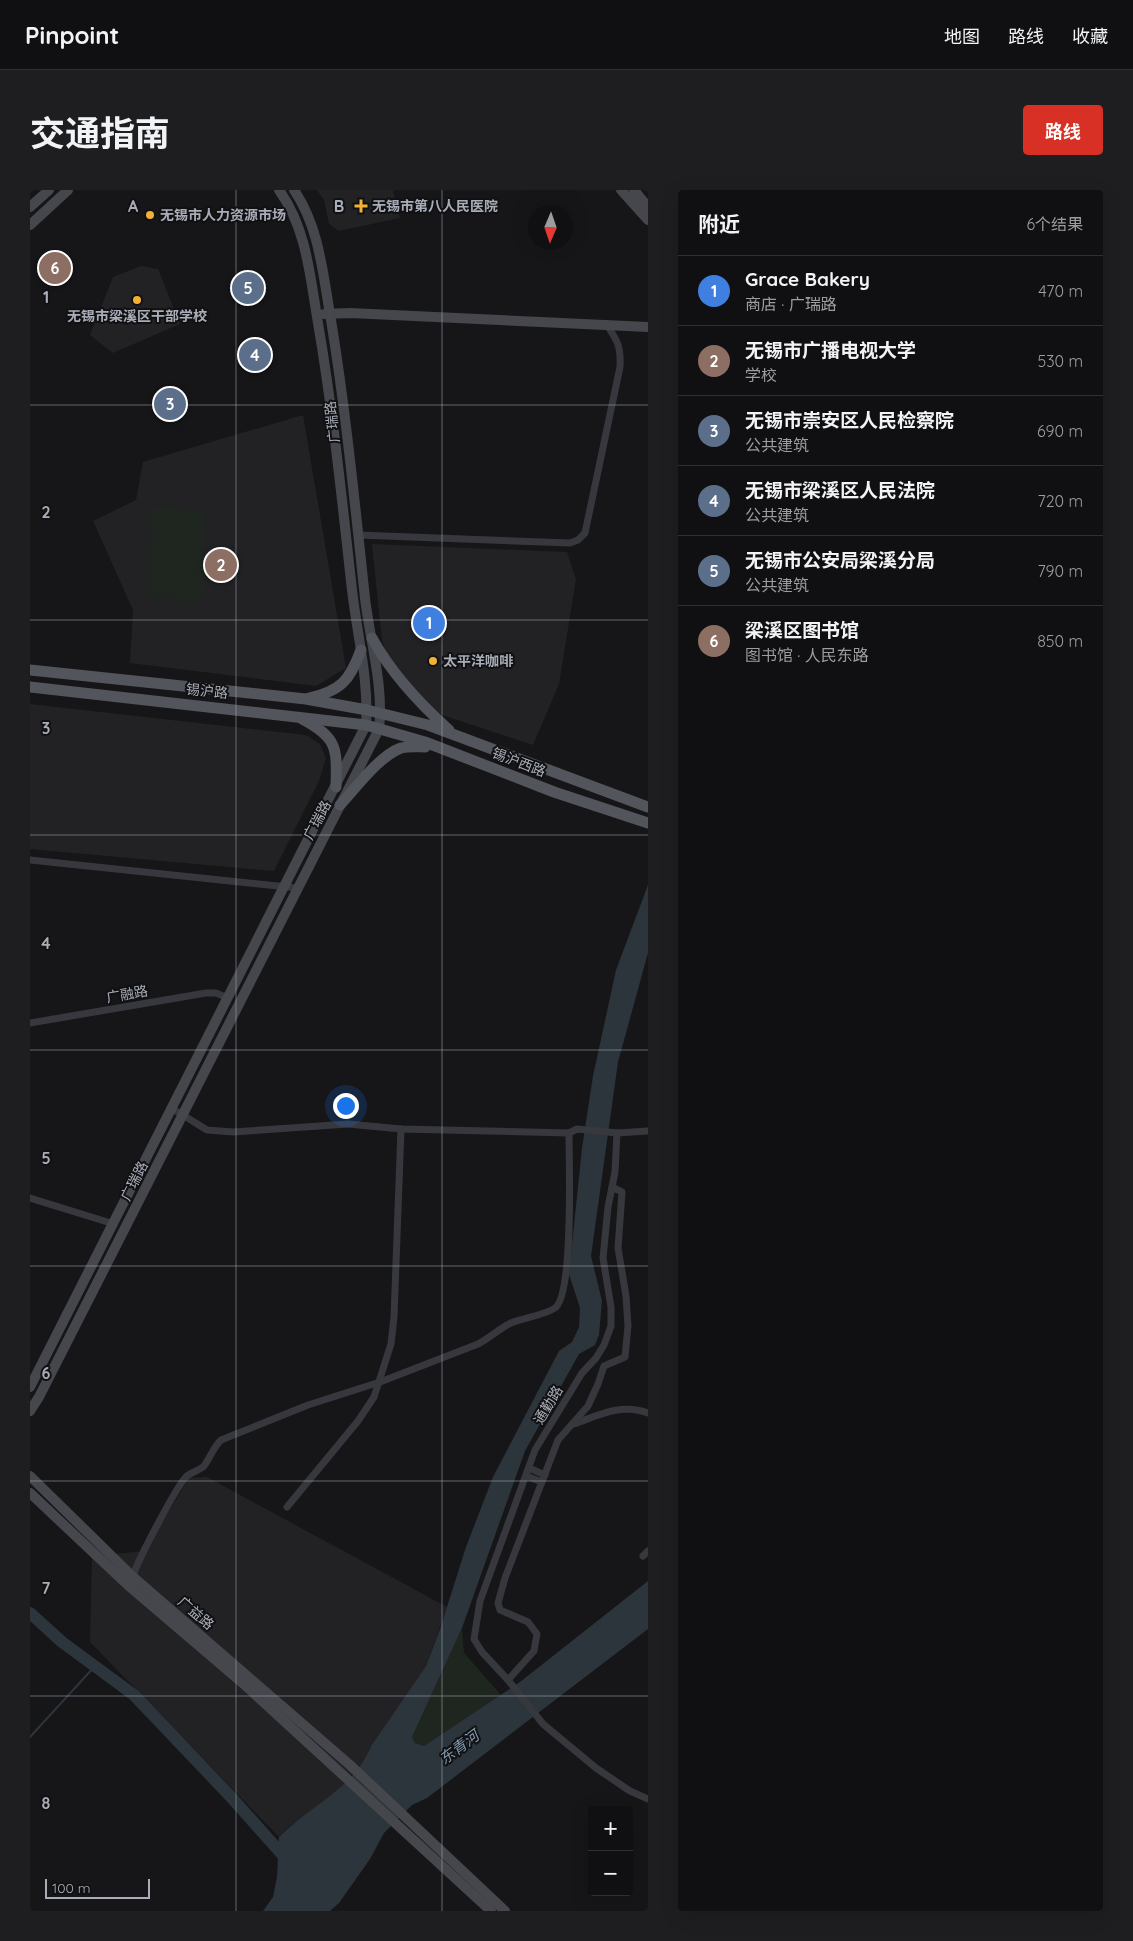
<!DOCTYPE html>
<html lang="zh">
<head>
<meta charset="utf-8">
<style>
	:root { --surface:#101012; --page:#1e1e20; --text:#f1f3f6; --muted:#9c9d9f; --line:#303032; --accent:#d93025 }
	body { margin:0; font-family:Quicksand,"Noto Sans SC",sans-serif; background:var(--page); color:var(--text) }
	.controls { position:absolute; right:15px; bottom:15px; display:grid; overflow:hidden; border-radius:5px; box-shadow:0 5px 20px #0002 }
	.controls button { width:45px; height:45px; display:grid; place-items:center; padding:0; border:0; border-bottom:1px solid var(--line); background:var(--surface); color:var(--text); font:25px sans-serif }
	.compass { position:absolute; left:498px; top:15px; width:45px; height:45px; border-radius:50%; background:var(--surface); box-shadow:0 5px 20px #0002; rotate:182deg }
	.scale { position:absolute; left:15px; bottom:12px; width:105px; box-sizing:border-box; padding-left:5px; border:2px solid #a8adb8; border-top:0; font-size:14px; line-height:18px; white-space:nowrap; color:#a8adb8; -webkit-text-stroke:4px #111113; paint-order:stroke }
	.you { position:absolute; left:315px; top:915px; width:18px; height:18px; margin:-12px; border:4px solid #fff; border-radius:50%; background:#1a73e8; box-shadow:0 0 0 8px #1a73e833 }
	.badge { display:grid; place-items:center; width:32px; height:32px; border-radius:50%; background:var(--accent); color:#fff; font-size:16px; font-weight:700 }
	.pin { position:absolute; translate:-50% -50%; border:2px solid #fff; box-shadow:0 1px 5px #0006 }
	.list { margin:0; padding:0; list-style:none }
	h2 { display:flex; justify-content:space-between; align-items:center; height:65px; margin:0; padding:0 20px; font-size:21px }
	h2 small { font-size:16px; font-weight:400; color:var(--muted) }
	.list li { display:grid; grid-template-columns:32px 1fr auto; gap:15px; align-items:center; box-sizing:border-box; height:70px; padding:0 20px; border-top:1px solid var(--line) }
	.list b { display:block; font-size:19px; white-space:nowrap }
	.list p { margin:0; font-size:16px; white-space:nowrap; color:var(--muted) }
	.list em { font-size:16px; font-style:normal; color:var(--muted) }
	.map { position:relative; flex:none; width:618px; height:1721px; overflow:hidden; border-radius:5px }
	header { display:flex; align-items:center; gap:30px; box-sizing:border-box; height:70px; padding:0 25px; background:var(--surface); border-bottom:1px solid var(--line) }
	header strong { font-size:24px }
	nav { display:flex; gap:28px; margin-inline-start:auto; font-size:18px }
	.intro { display:flex; align-items:center; justify-content:space-between; box-sizing:border-box; height:120px; padding:0 30px }
	h1 { margin:0; font-size:35px }
	.button { padding:12px 22px; border-radius:5px; background:var(--accent); color:#fff; font-size:18px; font-weight:700 }
	main { display:flex; gap:30px; padding:0 30px }
	aside { flex:1; background:var(--surface); border-radius:5px; box-shadow:0 5px 20px #0002 }
	.map>svg:first-child { display:block }
	.built { fill:#222225 }
	.green { fill:#1e261f }
	.water { fill:#2c353c }
	.lines { fill:none; stroke-linecap:round; stroke-linejoin:round }
	.stream { stroke:#2c353c; stroke-width:2 }
	.river { stroke:#2c353c; stroke-width:12 }
	.street { stroke:#37383d; stroke-width:7 }
	.secondary { stroke:#45474d; stroke-width:10 }
	.primary { stroke:#53555c; stroke-width:11 }
	.grid { fill:none; stroke:#a8adb8; stroke-width:1; stroke-opacity:0.55 }
	.poi-dot { fill:#f2b134; stroke:#111113; stroke-width:2 }
	.labels { text-anchor:middle; dominant-baseline:central; stroke-width:4; stroke-linejoin:round; paint-order:stroke }
	.poi-label { font-size:14px; font-weight:bold; fill:#a8adb8; stroke:#111113; text-anchor:start }
	.street-label { font-size:14px; fill:#a8adb8; stroke:#111113 }
	.water-label { font-size:15px; font-style:italic; fill:#7f9bb3; stroke:#111113 }
	.grid-label { font-size:16px; text-anchor:middle; font-weight:bold; fill:#a8adb8; stroke:#111113; stroke-width:4; stroke-linejoin:round; paint-order:stroke }
</style>
</head>
<body>
<header>
<strong>Pinpoint</strong>
<nav><a>地图</a><a>路线</a><a>收藏</a></nav>
</header>
<div class="intro"><h1>交通指南</h1><a class="button">路线</a></div>
<main>
<div class="map">
<svg width="618" height="1721" viewBox="0 0 618 1721">
	<rect width="100%" height="100%" fill="#161618"/>
	<g class="built">
		<polygon points="287,0 366,0 363,1 370,28 309,41 299,34 294,10"/>
		<polygon points="111,76 128,79 150,134 83,163 60,145 83,87"/>
		<polygon points="273,225 316,478 286,496 100,473 103,420 63,331 106,310 113,272"/>
		<polygon points="342,354 537,362 546,389 529,494 503,555 406,523 360,471 352,451"/>
		<polygon points="0,514 276,545 290,554 296,568 289,591 244,681 0,659"/>
		<polygon points="177,1287 417,1417 396,1476 341,1556 336,1570 306,1602 256,1639 249,1647 60,1452 62,1366 115,1361 159,1288"/>
	</g>
	<g class="green">
		<polygon points="122,318 175,320 172,410 119,408"/>
		<polygon points="432,1438 434,1463 471,1505 394,1556 385,1553 382,1547"/>
	</g>
	<path class="water" d="M618,695V763L588,872L561,1066L572,1111L569,1145L565,1155L549,1164L495,1261L432,1438L382,1547L385,1553L394,1556L490,1492L618,1391V1439L397,1608L382,1615L354,1643L340,1669L309,1713L300,1721H233L243,1707L247,1687L249,1647C278,1617 325,1598 341,1556L396,1476L410,1439L436,1357L463,1287L529,1161L542,1152L549,1137L550,1118L539,1084L552,958L563,886L586,780Z"/>
	<g class="lines">
		<polyline class="stream" points="0,1547 65,1476"/>
		<polyline class="river" points="0,1423 32,1452 104,1505 201,1607 259,1672"/>
		<g class="street">
			<path d="M328,345L540,353L548,350L555,343L590,177C591,157 588,151 576,134"/>
			<polyline points="0,670 267,698"/>
			<polyline points="0,833 176,803 186,803 198,808"/>
			<polyline points="143,919 177,940 203,942 318,934 371,939 539,943 547,939 587,943 618,941"/>
			<polyline points="587,943 585,982 578,1017 573,1068 581,1117 581,1136 574,1155 566,1168 552,1183 505,1260 450,1411 444,1449 452,1462 478,1490 513,1534 566,1578 600,1601 618,1609"/>
			<polyline points="0,1008 84,1034"/>
			<path d="M544,1234C569,1225 592,1213 618,1223"/>
			<polyline points="499,1278 515,1285"/>
			<polyline points="496,1286 512,1292"/>
			<polyline points="257,1317 328,1231 344,1207 361,1154 364,1127 371,939"/>
			<polyline points="613,1366 618,1361"/>
			<path d="M102,1390C104,1376 145,1300 155,1288C160,1282 169,1281 174,1276C181,1267 182,1259 191,1250L278,1215L350,1192L448,1154C460,1148 470,1138 481,1133C493,1128 515,1125 525,1118C544,1104 539,972 539,943"/>
			<polyline points="478,1490 504,1461 507,1444 498,1432 470,1420 468,1413 475,1388 528,1250 558,1216 568,1194 574,1176 595,1167 598,1136 596,1106 588,1058 592,1002 582,997"/>
		</g>
		<g class="secondary">
			<polyline points="591,0 618,30"/>
			<polyline points="604,0 618,17"/>
			<polyline points="0,17 19,0"/>
			<polyline points="0,35 38,0"/>
			<polyline points="294,124 320,123 618,137"/>
			<path d="M0,1197L336,535C339,490 327,444 322,400C312,310 303,221 288,133C280,87 277,39 249,0"/>
			<path d="M0,1221L9,1207L349,539C354,496 340,451 335,408C325,315 316,222 301,130C293,86 290,38 264,0"/>
			<polyline points="0,1286 102,1386 320,1575 475,1721"/>
			<polyline points="0,1303 100,1397 216,1496 461,1721"/>
		</g>
		<g class="primary">
			<path d="M342,448C361,483 389,513 419,540"/>
			<polyline points="0,480 276,509 337,520 398,535 618,617"/>
			<polyline points="0,497 336,535 395,552 524,602 618,633"/>
			<path d="M279,508C311,501 320,490 331,460"/>
			<path d="M272,529C308,548 307,558 306,597"/>
			<path d="M310,615C326,598 349,566 371,558C380,556 387,557 395,557"/>
		</g>
	</g>
	<path class="grid" d="M206,0V1721M412,0V1721M0,215H618M0,430H618M0,645H618M0,860H618M0,1076H618M0,1291H618M0,1506H618"/>
	<g class="poi-dot">
		<path d="M328.5 8.5h5v5h5v5h-5v5h-5v-5h-5v-5h5z"/>
		<circle cx="120" cy="25" r="5"/>
		<circle cx="107" cy="110" r="5"/>
		<circle cx="403" cy="471" r="5"/>
	</g>
	<g class="labels">
		<g class="poi-label">
			<text x="342" y="16">无锡市第八人民医院</text>
			<text x="130" y="25">无锡市人力资源市场</text>
			<text x="107" y="126" text-anchor="middle">无锡市梁溪区干部学校</text>
			<text x="413" y="471">太平洋咖啡</text>
		</g>
		<g class="street-label">
			<text transform="translate(302 232) rotate(-96)">广瑞路</text>
			<text transform="translate(177 501) rotate(6)">锡沪路</text>
			<text transform="translate(489 572) rotate(21)">锡沪西路</text>
			<text transform="translate(287 630) rotate(-62)">广瑞路</text>
			<text transform="translate(97 804) rotate(-10)">广融路</text>
			<text transform="translate(104 991) rotate(-63)">广瑞路</text>
			<text transform="translate(518 1215) rotate(-59)">通勤路</text>
			<text transform="translate(166 1423) rotate(41)">广益路</text>
		</g>
		<g class="water-label">
			<text transform="translate(429 1557) rotate(-37)">东青河</text>
		</g>
	</g>
	<g class="grid-label">
		<text x="103" y="22">A</text>
		<text x="309" y="22">B</text>
		<text x="16" y="113">1</text>
		<text x="16" y="328">2</text>
		<text x="16" y="544">3</text>
		<text x="16" y="759">4</text>
		<text x="16" y="974">5</text>
		<text x="16" y="1189">6</text>
		<text x="16" y="1404">7</text>
		<text x="16" y="1619">8</text>
	</g>
</svg>
<div class="controls">
<button>+</button>
<button>−</button>
</div>
<svg class="compass" viewBox="-18 -18 36 36"><path d="M0-13l5 13h-10z" fill="#e53935"/><path d="M0 13l5-13h-10z" fill="#9c9d9f"/></svg>
<div class="scale">100 m</div>
<div class="you"></div>
<div class="pin badge" style="left:399px;top:433px;background:#3f7fe0">1</div>
<div class="pin badge" style="left:191px;top:375px;background:#8d6e63">2</div>
<div class="pin badge" style="left:140px;top:214px;background:#5c6f8a">3</div>
<div class="pin badge" style="left:225px;top:165px;background:#5c6f8a">4</div>
<div class="pin badge" style="left:218px;top:98px;background:#5c6f8a">5</div>
<div class="pin badge" style="left:25px;top:78px;background:#8d6e63">6</div>
</div>
<aside>
<h2>附近<small>6个结果</small></h2>
<ul class="list">
<li><span class="badge" style="background:#3f7fe0">1</span><div><b>Grace Bakery</b><p>商店 · 广瑞路</p></div><em>470 m</em></li>
<li><span class="badge" style="background:#8d6e63">2</span><div><b>无锡市广播电视大学</b><p>学校</p></div><em>530 m</em></li>
<li><span class="badge" style="background:#5c6f8a">3</span><div><b>无锡市崇安区人民检察院</b><p>公共建筑</p></div><em>690 m</em></li>
<li><span class="badge" style="background:#5c6f8a">4</span><div><b>无锡市梁溪区人民法院</b><p>公共建筑</p></div><em>720 m</em></li>
<li><span class="badge" style="background:#5c6f8a">5</span><div><b>无锡市公安局梁溪分局</b><p>公共建筑</p></div><em>790 m</em></li>
<li><span class="badge" style="background:#8d6e63">6</span><div><b>梁溪区图书馆</b><p>图书馆 · 人民东路</p></div><em>850 m</em></li>
</ul>
</aside>
</main>
</body>
</html>
